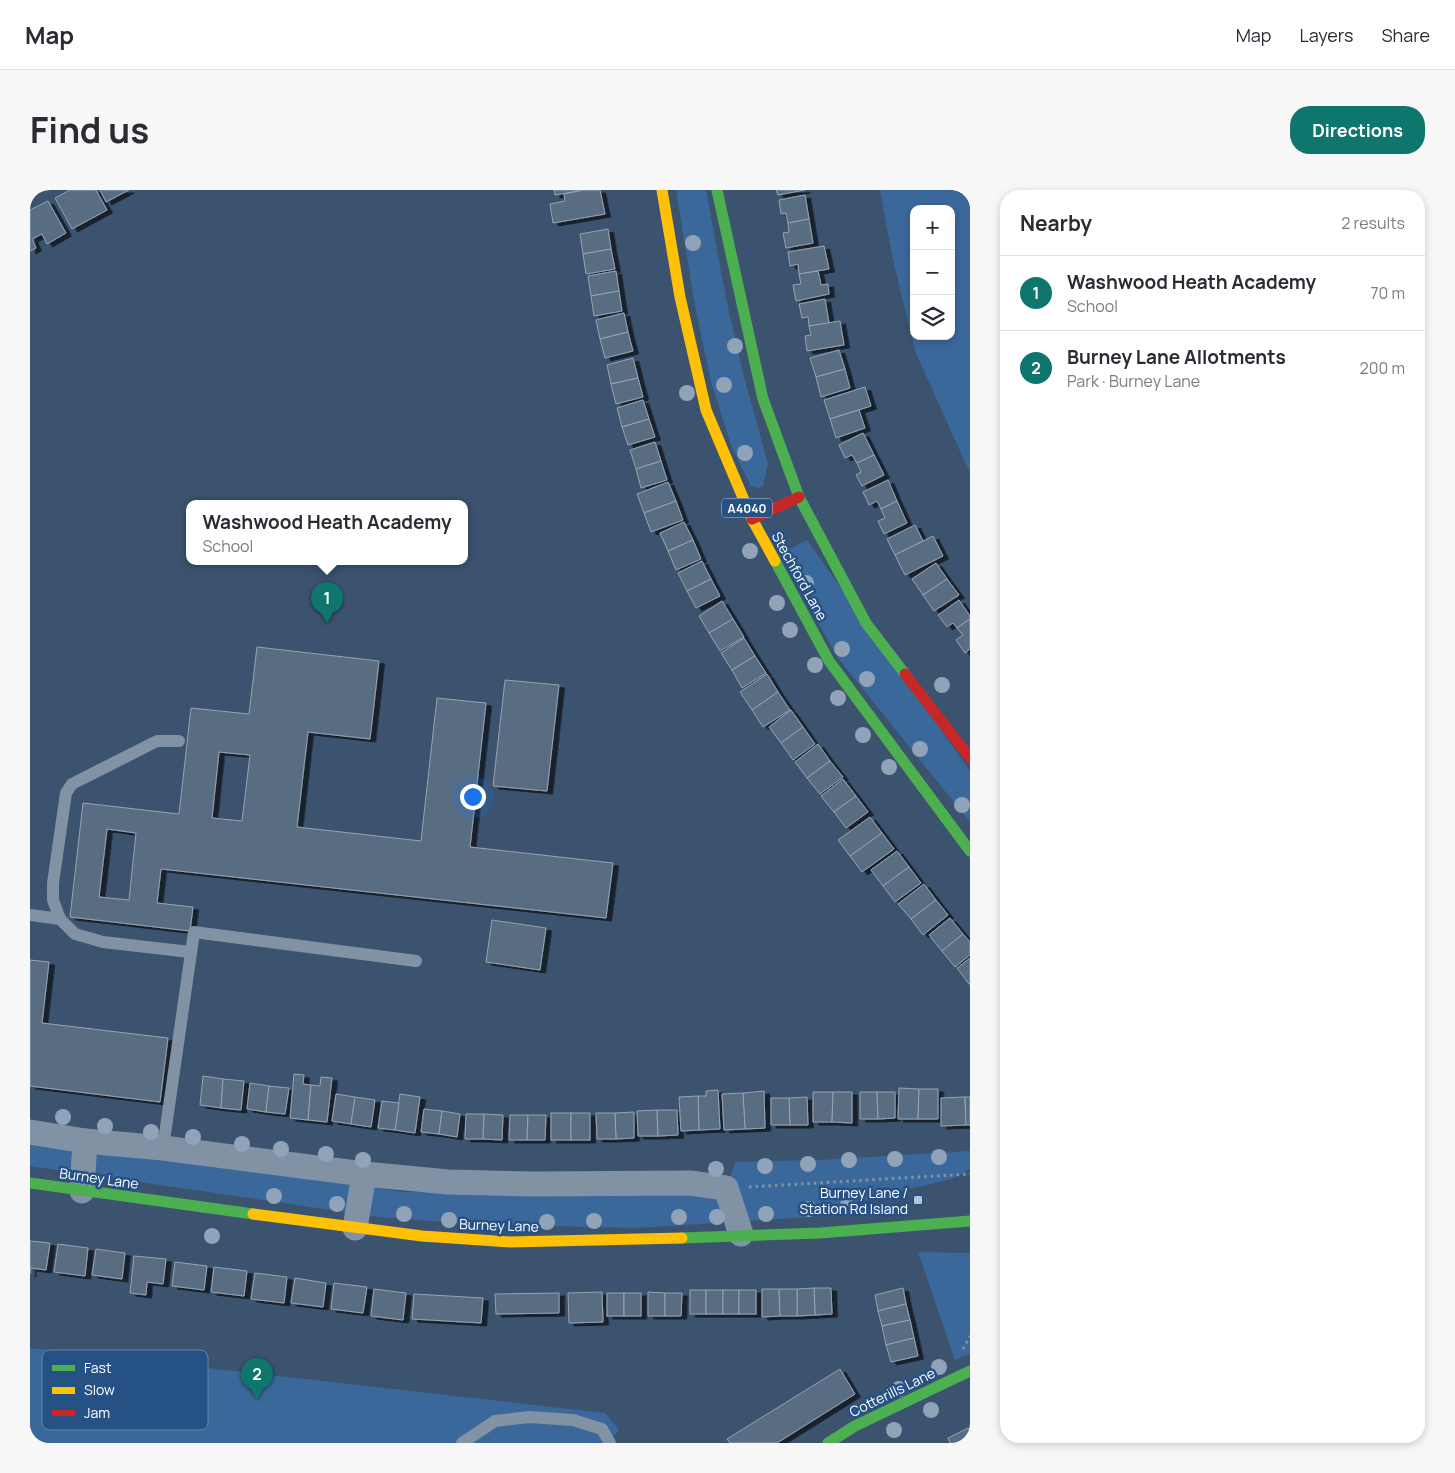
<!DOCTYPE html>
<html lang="en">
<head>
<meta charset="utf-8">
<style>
	:root { --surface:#fff; --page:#f7f7f7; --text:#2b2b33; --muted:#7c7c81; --line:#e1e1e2; --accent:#0f766e }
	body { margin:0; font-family:Manrope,sans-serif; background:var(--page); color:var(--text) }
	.controls { position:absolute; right:15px; top:15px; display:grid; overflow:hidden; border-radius:10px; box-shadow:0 2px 8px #0003 }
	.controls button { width:45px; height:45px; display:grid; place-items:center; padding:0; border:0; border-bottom:1px solid var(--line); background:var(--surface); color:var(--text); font:25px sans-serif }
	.you { position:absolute; left:442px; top:606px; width:18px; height:18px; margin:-12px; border:4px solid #fff; border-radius:50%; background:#1a73e8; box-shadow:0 0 0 8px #1a73e833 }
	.badge { display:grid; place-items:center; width:32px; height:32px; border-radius:50%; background:var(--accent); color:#fff; font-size:16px; font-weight:700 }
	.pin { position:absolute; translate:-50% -41px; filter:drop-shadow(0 1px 2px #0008) }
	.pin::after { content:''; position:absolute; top:26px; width:18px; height:15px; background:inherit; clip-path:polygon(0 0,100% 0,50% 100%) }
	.popup { position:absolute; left:156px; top:310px; width:282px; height:65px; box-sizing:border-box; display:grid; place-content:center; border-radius:10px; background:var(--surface); filter:drop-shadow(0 1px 4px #0005); font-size:16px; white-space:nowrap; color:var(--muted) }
	.popup b { font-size:19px; color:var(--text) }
	.popup::after { content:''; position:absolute; left:50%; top:100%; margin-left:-10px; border:10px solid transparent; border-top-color:var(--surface) }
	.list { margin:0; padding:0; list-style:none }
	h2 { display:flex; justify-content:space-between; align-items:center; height:65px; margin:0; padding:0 20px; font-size:21px }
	h2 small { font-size:16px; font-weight:400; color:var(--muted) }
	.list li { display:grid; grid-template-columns:32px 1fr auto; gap:15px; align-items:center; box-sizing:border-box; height:75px; padding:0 20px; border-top:1px solid var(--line) }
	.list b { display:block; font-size:19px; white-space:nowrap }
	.list p { margin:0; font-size:16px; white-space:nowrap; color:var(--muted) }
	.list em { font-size:16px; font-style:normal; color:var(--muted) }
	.icon { flex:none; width:28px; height:28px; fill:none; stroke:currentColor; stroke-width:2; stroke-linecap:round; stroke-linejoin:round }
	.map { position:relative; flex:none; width:940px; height:1253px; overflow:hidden; border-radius:20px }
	header { display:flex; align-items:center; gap:30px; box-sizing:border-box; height:70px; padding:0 25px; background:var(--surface); border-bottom:1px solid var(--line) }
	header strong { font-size:24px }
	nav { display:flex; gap:28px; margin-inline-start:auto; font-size:18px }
	.intro { display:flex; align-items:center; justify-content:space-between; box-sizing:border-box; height:120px; padding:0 30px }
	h1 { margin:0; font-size:35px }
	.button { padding:12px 22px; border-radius:20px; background:var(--accent); color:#fff; font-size:18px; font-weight:700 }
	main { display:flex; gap:30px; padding:0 30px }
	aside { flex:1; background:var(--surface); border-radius:20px; box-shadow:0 2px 8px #0003 }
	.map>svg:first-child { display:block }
	.green { fill:#3b689b; fill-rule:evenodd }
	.building { fill:#596c82; stroke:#96a3b3; fill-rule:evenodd; filter:url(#shadow) }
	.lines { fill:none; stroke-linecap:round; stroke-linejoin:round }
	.path { stroke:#8292a5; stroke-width:3; stroke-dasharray:2.5 4; stroke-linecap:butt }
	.lane { stroke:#8292a5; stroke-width:12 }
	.street { stroke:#8292a5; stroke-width:25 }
	.fast { stroke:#4caf50; stroke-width:11 }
	.slow { stroke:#ffc107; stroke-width:11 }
	.jam { stroke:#c62828; stroke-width:11 }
	.tree { fill:#90a3b9 }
	.poi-dot { fill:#bbc3cd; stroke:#265185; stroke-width:2 }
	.labels { text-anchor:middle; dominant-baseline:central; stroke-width:5; stroke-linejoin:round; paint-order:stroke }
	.shield { fill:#265185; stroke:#becbda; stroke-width:1 }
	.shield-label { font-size:12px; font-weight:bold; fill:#fff }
	.street-label { font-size:14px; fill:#fff; stroke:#265185 }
	.poi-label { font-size:14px; fill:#fff; stroke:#265185; text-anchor:end }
	.key { fill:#265185; stroke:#6785aa; stroke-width:1 }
	.key-label { font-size:14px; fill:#fff }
</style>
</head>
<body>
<header>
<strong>Map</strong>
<nav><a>Map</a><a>Layers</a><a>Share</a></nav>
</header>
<div class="intro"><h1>Find us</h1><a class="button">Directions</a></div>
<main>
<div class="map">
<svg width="940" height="1253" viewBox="0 0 940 1253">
	<defs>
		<filter id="shadow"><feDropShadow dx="5.5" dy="3" stdDeviation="0" flood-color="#0009"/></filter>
	</defs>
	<rect width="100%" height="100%" fill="#3c536f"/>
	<g class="green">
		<polygon points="646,0 676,0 697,113 714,187 738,274 733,296 729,298 721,296 702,258 681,192 664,110"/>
		<path d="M850,0H940V283L885,161L862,65ZM884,19H921V146H884Z"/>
		<polygon points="777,350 940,581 940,632 808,468 750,364"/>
		<polygon points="0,947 374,1002 663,1003 694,1010 705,972 790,970 940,961 940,979 922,989 849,1006 780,1027 607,1038 439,1034 349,1027 0,976"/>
		<polygon points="888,1062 940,1063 940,1164 925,1170"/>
		<polygon points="0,1158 575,1223 589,1240 578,1253 0,1253"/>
	</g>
	<g class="building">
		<polygon points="40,0 66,0 77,20 42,39 25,8"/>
		<polygon points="70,0 99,0 76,12"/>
		<polygon points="524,0 554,0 525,5"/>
		<polygon points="554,0 570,0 575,24 523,33 520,14 535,11 534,4"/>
		<polygon points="746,0 775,0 748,5"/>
		<polygon points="775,5 779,29 758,33 756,23 751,24 749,10"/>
		<polygon points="18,11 36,43 17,54 12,44 2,49 6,58 0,61 0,20"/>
		<polygon points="779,29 783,53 756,58 753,43 759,42 758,33"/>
		<polygon points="578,39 581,59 553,64 550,44"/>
		<polygon points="794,56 799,79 769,84 768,74 760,76 758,62"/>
		<polygon points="581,59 585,79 556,84 553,64"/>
		<polygon points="586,81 589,101 561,106 558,86"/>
		<polygon points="788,81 791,95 798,94 799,104 766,111 763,95 771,94 769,84"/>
		<polygon points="589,101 592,121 564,126 561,106"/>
		<polygon points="795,109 799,133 779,136 778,127 772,128 769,114"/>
		<polygon points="594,123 598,142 570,149 566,130"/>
		<polygon points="810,131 814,155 777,161 775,146 781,145 779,136"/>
		<polygon points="598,142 603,161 575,168 570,149"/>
		<polygon points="809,160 815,179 786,187 780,168"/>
		<polygon points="603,168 608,188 581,194 577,175"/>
		<polygon points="815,179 820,198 791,207 786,187"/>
		<polygon points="608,188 613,207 586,214 581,194"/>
		<polygon points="835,197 841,216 800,229 794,210"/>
		<polygon points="613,210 619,229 592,237 587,218"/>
		<polygon points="829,220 835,238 806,248 800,229"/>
		<polygon points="619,229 625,247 598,255 592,237"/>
		<polygon points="833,243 844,265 827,273 822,265 815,268 809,255"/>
		<polygon points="625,252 631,271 606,279 600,260"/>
		<polygon points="844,265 854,285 832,296 826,285 831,282 827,273"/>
		<polygon points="631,271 637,290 611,298 606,279"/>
		<polygon points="858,290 867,311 851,319 847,311 839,315 833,302"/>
		<polygon points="638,292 646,311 614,323 607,304"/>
		<polygon points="646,311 653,330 621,342 614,323"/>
		<polygon points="867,311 877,333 854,344 848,331 855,328 851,319"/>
		<polygon points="654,332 663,350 638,361 630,343"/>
		<polygon points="885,335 893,351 865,365 857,349"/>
		<polygon points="903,346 913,366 875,385 865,365"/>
		<polygon points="663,350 671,369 646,380 638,361"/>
		<polygon points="672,371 681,389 657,401 648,383"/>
		<polygon points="906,373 917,389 893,405 882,389"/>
		<polygon points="681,389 690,406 666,418 657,401"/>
		<polygon points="917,389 929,405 904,421 893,405"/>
		<polygon points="929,410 940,426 940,429 927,438 923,433 917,437 908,425"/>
		<polygon points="692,411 703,429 679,443 669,426"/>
		<polygon points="703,429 714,447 690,461 679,443"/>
		<polygon points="940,429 940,459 935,463 926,450 933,445 927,438"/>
		<polygon points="714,448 725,466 702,480 691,463"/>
		<path d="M227,457L349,471L340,549L278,542L267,637L391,651L407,508L456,513L440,657L583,673L576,728L131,679L127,713L163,717L160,741L40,727L53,613L149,624L161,518L219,524ZM189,562L220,565L212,631L182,628ZM77,639L106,643L99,710L69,707Z"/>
		<polygon points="725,466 736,483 712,498 702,480"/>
		<polygon points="737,484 748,502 722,520 710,502"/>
		<polygon points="475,490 529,495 517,601 463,596"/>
		<polygon points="748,502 760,520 733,537 722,520"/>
		<polygon points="761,520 773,537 751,553 739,537"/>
		<polygon points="773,537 785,554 763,570 751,553"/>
		<polygon points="788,554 800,571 777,588 765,572"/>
		<polygon points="800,571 813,587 790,604 777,588"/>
		<polygon points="813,589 826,606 804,622 791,606"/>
		<polygon points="826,606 838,622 816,638 804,622"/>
		<polygon points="840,627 852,643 820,666 808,650"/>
		<polygon points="852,643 864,659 832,682 820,666"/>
		<polygon points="867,661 879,677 853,696 841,680"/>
		<polygon points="879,677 891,693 865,712 853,696"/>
		<polygon points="894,694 906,710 881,729 868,714"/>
		<polygon points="906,710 918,725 893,745 881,729"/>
		<polygon points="920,728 933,744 912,761 899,745"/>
		<polygon points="462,730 516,738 510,780 456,772"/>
		<polygon points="933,744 940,752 940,765 925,777 912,761"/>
		<polygon points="940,768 940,794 939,794 927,778"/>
		<polygon points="0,770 19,772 12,833 138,848 130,912 0,896"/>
		<polygon points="264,884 274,885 273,894 281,895 278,930 260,928"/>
		<polygon points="173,886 193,889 191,918 170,915"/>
		<polygon points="291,887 302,888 297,932 278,930 281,895 290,896"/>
		<polygon points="193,889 214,891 211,920 191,918"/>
		<polygon points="220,893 239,896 236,922 217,919"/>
		<polygon points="239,896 259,898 255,924 236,922"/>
		<polygon points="869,898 889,899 888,929 868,929"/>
		<polygon points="889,899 908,899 908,929 888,929"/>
		<polygon points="688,900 690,939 669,940 668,906 676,906 676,901"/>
		<polygon points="734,901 735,938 715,939 713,903"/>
		<polygon points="783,902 803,902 802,932 783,932"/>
		<polygon points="803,902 822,902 822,933 802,932"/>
		<polygon points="830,902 847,902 848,929 830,929"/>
		<polygon points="847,902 865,902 865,928 848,929"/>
		<polygon points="713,903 715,939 694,940 692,904"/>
		<polygon points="306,904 325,907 321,934 302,931"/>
		<polygon points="370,904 390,907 385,943 365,940"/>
		<polygon points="668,906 669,940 651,941 649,907"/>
		<polygon points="325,907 345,910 341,937 321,934"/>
		<polygon points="777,907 778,935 760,935 759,908"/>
		<polygon points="935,907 936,935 911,936 911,908"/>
		<polygon points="935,907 940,907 940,935 936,935"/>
		<polygon points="741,908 759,908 760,935 741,935"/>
		<polygon points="352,911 369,913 365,940 348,938"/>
		<polygon points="394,919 412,921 409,944 391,942"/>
		<polygon points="627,920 628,946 608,946 607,921"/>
		<polygon points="627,920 647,920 648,945 628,946"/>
		<polygon points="412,921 430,924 427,947 409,944"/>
		<polygon points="604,922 604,948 586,949 585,923"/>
		<rect x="521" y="923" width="20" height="27"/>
		<rect x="541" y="923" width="19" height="27"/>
		<polygon points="566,923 585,923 586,949 567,949"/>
		<polygon points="436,924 454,924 453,949 435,949"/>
		<polygon points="454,924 473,925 472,950 453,949"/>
		<polygon points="480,925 498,925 497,950 479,950"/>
		<polygon points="498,925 516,925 515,950 497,950"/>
		<polygon points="0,1051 20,1053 16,1080 1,1078 0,1084"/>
		<polygon points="28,1054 58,1058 55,1086 24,1082"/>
		<polygon points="66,1059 95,1063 92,1089 62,1085"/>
		<polygon points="104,1066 136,1069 133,1094 117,1092 116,1105 100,1103"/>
		<polygon points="145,1072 177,1076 174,1100 142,1096"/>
		<polygon points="184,1077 217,1081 214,1106 181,1102"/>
		<polygon points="225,1083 257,1087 254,1113 221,1109"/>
		<polygon points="265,1088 296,1093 293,1117 261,1113"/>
		<polygon points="304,1093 337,1097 333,1123 301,1119"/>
		<polygon points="784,1098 801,1098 802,1124 785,1125"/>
		<polygon points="784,1098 785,1125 767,1126 767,1099"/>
		<polygon points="873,1098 876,1114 848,1121 845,1105"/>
		<polygon points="344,1099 376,1103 373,1130 341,1126"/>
		<polygon points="732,1099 749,1099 750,1126 732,1127"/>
		<polygon points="749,1099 767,1099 767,1126 750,1126"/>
		<rect x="660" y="1100" width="16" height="24"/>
		<rect x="676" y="1100" width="17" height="24"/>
		<rect x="693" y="1100" width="16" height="24"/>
		<rect x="709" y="1100" width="17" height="24"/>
		<polygon points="572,1102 573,1132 539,1133 538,1103"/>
		<polygon points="618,1102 635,1103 635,1126 618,1126"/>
		<polygon points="529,1103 529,1123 466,1124 465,1104"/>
		<rect x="577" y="1103" width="17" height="23"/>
		<rect x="594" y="1103" width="17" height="23"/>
		<polygon points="635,1103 652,1103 651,1126 635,1126"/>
		<polygon points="384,1104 453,1108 451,1133 382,1129"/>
		<polygon points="876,1114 880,1130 852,1136 848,1121"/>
		<polygon points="880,1130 884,1148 856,1155 852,1136"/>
		<polygon points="884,1148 888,1166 861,1172 856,1155"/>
		<polygon points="810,1179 825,1204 747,1253 700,1253 697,1249"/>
		<polygon points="938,1238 940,1242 940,1253 920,1253 918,1248"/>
	</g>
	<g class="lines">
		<g class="path">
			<polyline points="719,997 940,984"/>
			<polyline points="933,1159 940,1146"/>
		</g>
		<g class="lane">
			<polyline points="0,725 30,729 45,744 73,752 160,762"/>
			<polyline points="30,729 23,710 23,693 36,603 42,594 127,551 149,551"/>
			<polyline points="133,958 164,742 386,771"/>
			<polyline points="432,1253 465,1231 499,1227 543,1230 572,1239 580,1253"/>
		</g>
		<g class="street">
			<polyline points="0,942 55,951 133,958 334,984 325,1038"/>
			<polyline points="334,984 418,992 503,994 660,993 696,998 711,1044"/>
			<polyline points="52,1001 55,951"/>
		</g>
		<g class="fast">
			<polyline points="687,0 733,209 769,307 836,433 875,484"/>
			<polyline points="745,371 799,471 940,661"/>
			<polyline points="0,993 223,1024"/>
			<polyline points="652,1048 790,1043 940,1031"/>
			<polyline points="798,1253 825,1236 940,1181"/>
		</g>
		<g class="slow">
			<polyline points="632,0 650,107 676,220 722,329 745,371"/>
			<polyline points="223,1024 392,1046 480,1052 652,1048"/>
		</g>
		<g class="jam">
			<polyline points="722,329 769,307"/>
			<polyline points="875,484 940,568"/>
		</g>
	</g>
	<g class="tree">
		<circle cx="663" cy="53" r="8"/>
		<circle cx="705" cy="156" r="8"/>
		<circle cx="694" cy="195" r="8"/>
		<circle cx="657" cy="203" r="8"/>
		<circle cx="715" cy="263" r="8"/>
		<circle cx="720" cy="361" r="8"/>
		<circle cx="776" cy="393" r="8"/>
		<circle cx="747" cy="413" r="8"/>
		<circle cx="760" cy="440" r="8"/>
		<circle cx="812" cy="459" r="8"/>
		<circle cx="785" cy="475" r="8"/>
		<circle cx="837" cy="489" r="8"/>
		<circle cx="912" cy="495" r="8"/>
		<circle cx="808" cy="508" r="8"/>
		<circle cx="833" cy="545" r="8"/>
		<circle cx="890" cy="559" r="8"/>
		<circle cx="859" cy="577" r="8"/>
		<circle cx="932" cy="615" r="8"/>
		<circle cx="33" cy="927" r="8"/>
		<circle cx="75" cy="936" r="8"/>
		<circle cx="121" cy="942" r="8"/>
		<circle cx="163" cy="947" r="8"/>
		<circle cx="212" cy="954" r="8"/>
		<circle cx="251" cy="959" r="8"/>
		<circle cx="296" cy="964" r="8"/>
		<circle cx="909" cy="967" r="8"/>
		<circle cx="865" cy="969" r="8"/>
		<circle cx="333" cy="970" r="8"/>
		<circle cx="819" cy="970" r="8"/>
		<circle cx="778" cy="974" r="8"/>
		<circle cx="735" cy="976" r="8"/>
		<circle cx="686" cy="979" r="8"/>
		<circle cx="244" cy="1006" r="8"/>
		<circle cx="307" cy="1014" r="8"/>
		<circle cx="817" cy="1017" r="8"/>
		<circle cx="779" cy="1019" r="8"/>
		<circle cx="374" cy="1024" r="8"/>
		<circle cx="736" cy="1024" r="8"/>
		<circle cx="649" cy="1027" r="8"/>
		<circle cx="687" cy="1027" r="8"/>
		<circle cx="419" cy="1030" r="8"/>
		<circle cx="564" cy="1031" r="8"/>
		<circle cx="517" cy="1032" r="8"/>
		<circle cx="182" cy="1046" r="8"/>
		<circle cx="909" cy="1177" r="8"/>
		<circle cx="869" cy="1199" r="8"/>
		<circle cx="901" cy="1220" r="8"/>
		<circle cx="864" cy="1240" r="8"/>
	</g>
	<rect class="poi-dot" x="883" y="1005" width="10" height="10" rx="2.5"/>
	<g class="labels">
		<rect class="shield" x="692" y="308.5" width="50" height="19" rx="4"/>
		<g class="shield-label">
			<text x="717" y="318">A4040</text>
		</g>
		<g class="street-label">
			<text transform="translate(770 386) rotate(61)">Stechford Lane</text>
			<text transform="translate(69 988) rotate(8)">Burney Lane</text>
			<text transform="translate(469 1035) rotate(2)">Burney Lane</text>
			<text transform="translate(862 1202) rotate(-26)">Cotterills Lane</text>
		</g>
		<g class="poi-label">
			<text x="878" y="1002">Burney Lane /<tspan x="878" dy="16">Station Rd Island</tspan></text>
		</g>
	</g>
	<rect x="12" y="1160" width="166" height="80" rx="8" class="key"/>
	<rect x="22" y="1175" width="23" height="6" fill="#4caf50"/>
	<rect x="22" y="1197" width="23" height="7" fill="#ffc107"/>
	<rect x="22" y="1220" width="23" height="6" fill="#c62828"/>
	<g class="key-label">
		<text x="54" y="1183">Fast</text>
		<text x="54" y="1205">Slow</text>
		<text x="54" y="1228">Jam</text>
	</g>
</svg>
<div class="controls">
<button>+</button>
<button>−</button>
<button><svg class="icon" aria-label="layers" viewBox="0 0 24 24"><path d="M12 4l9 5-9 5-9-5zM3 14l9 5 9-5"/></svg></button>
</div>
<div class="you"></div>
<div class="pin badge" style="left:297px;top:433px">1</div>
<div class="popup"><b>Washwood Heath Academy</b>School</div>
<div class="pin badge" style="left:227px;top:1209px">2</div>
</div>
<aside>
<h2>Nearby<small>2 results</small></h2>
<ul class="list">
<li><span class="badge">1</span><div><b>Washwood Heath Academy</b><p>School</p></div><em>70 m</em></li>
<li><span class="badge">2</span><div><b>Burney Lane Allotments</b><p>Park · Burney Lane</p></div><em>200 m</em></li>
</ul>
</aside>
</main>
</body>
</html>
